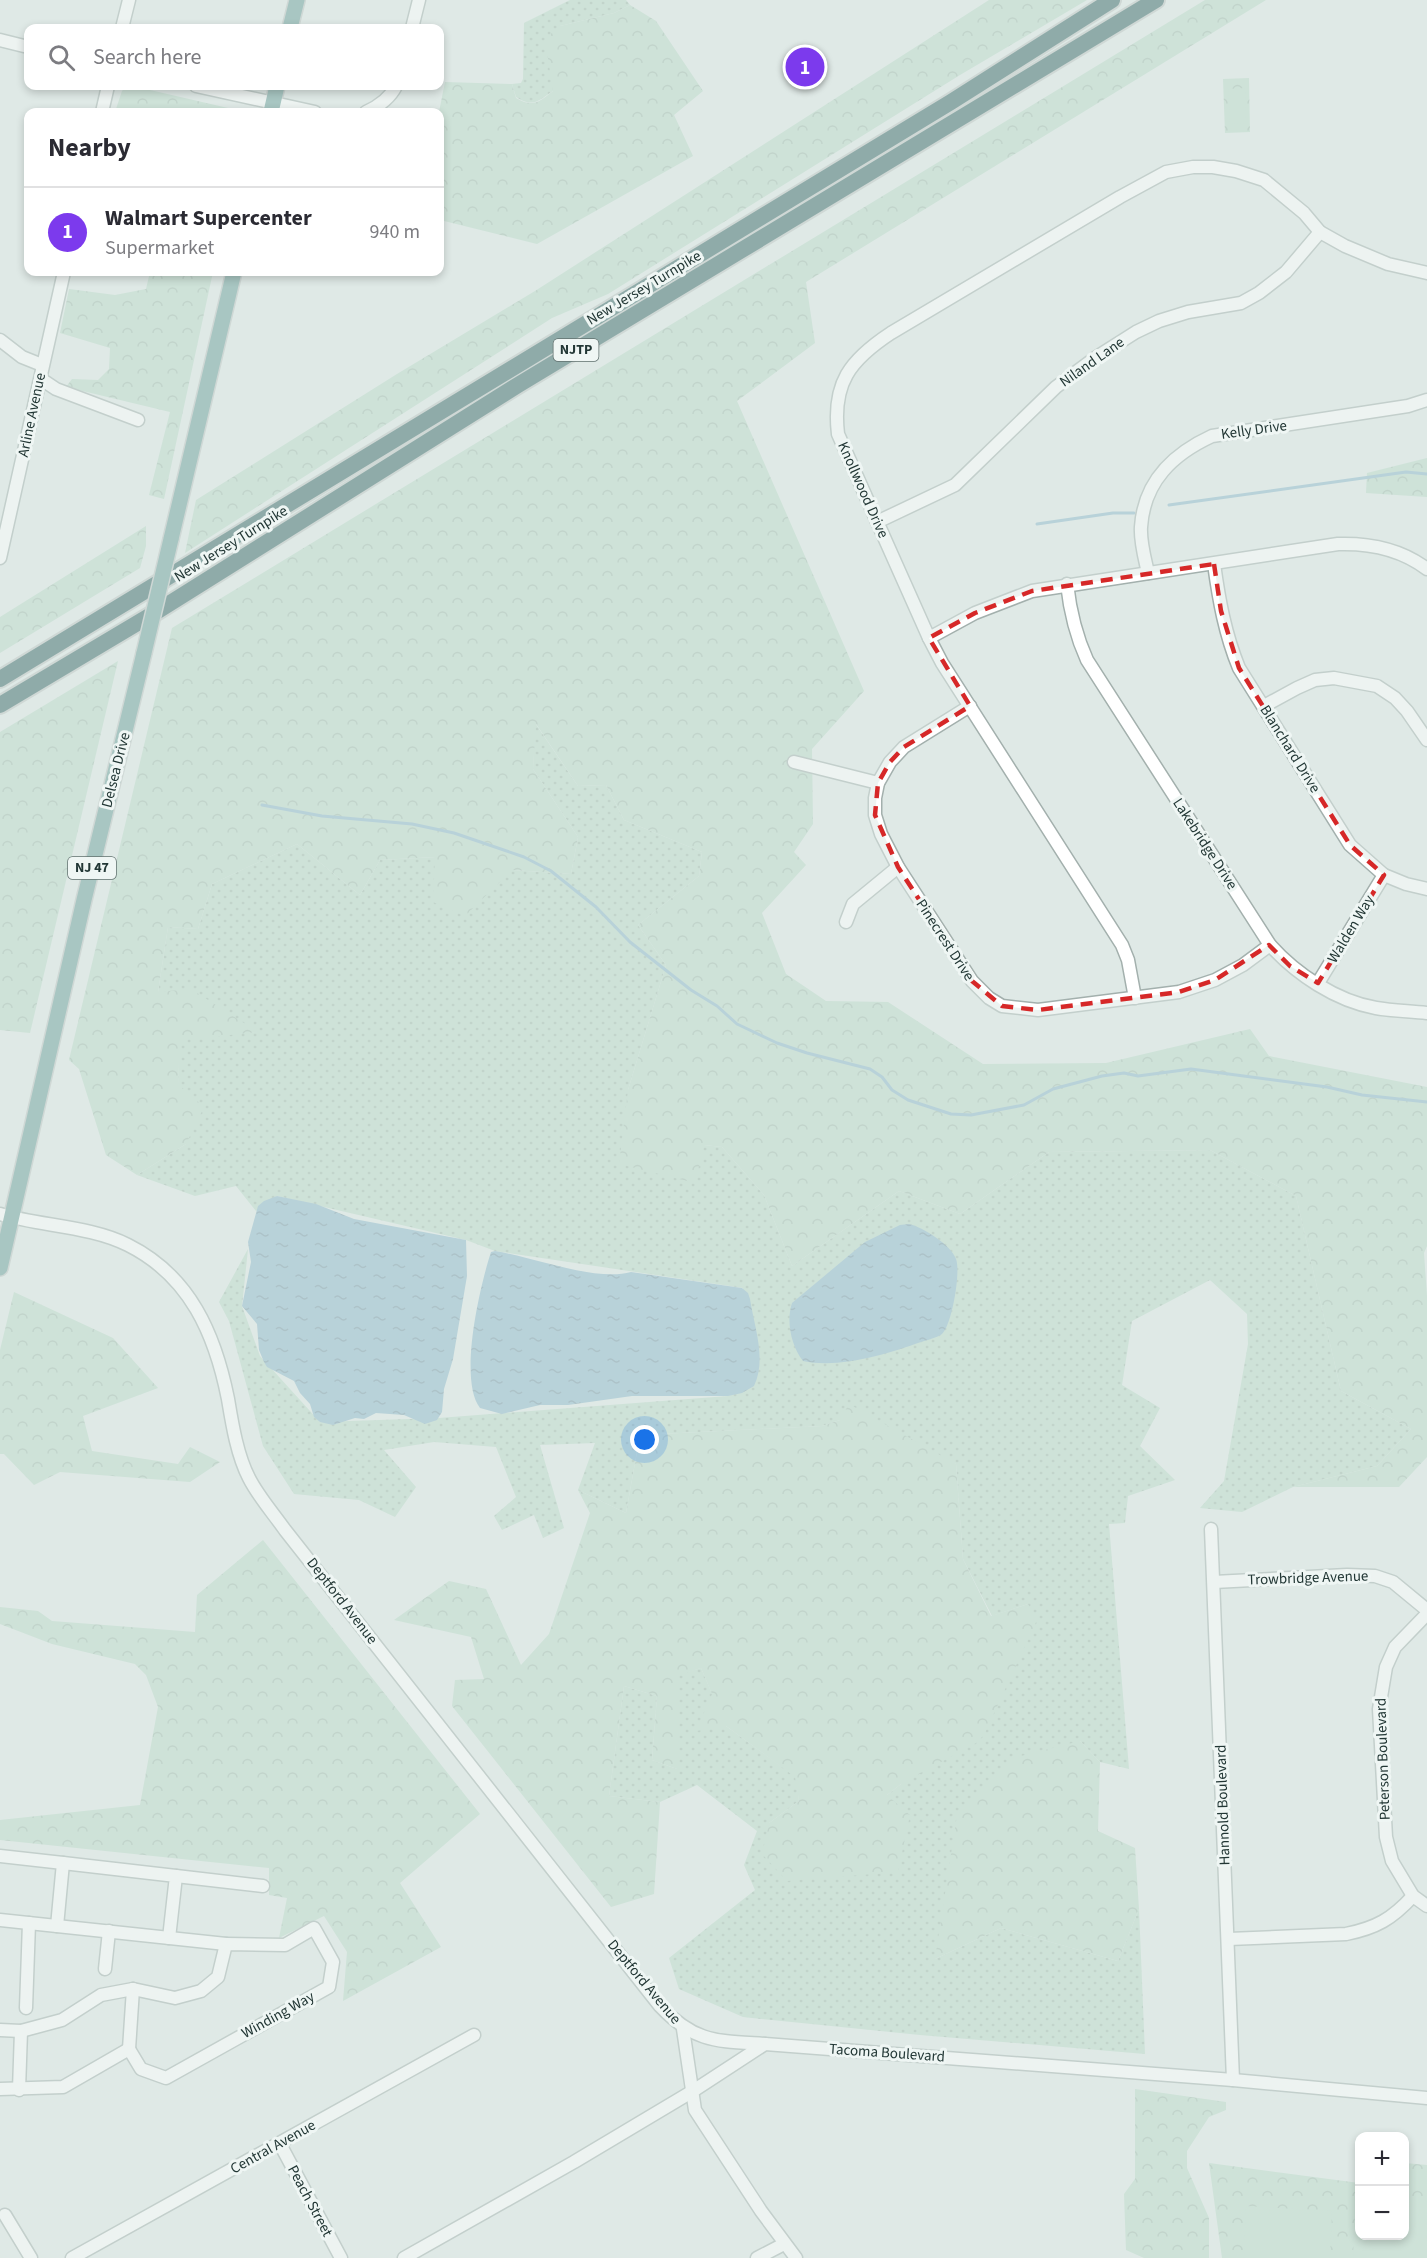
<!DOCTYPE html>
<html lang="en">
<head>
<meta charset="utf-8">
<style>
	:root { --surface:#fff; --page:#f2f2f3; --text:#2b2b33; --muted:#7c7c81; --line:#e1e1e2; --accent:#7c3aed }
	body { margin:0; font-family:"Source Sans 3",sans-serif; background:var(--page); color:var(--text) }
	.controls { position:absolute; right:18px; bottom:18px; display:grid; overflow:hidden; border-radius:12px; box-shadow:0 3px 9px #0003 }
	.controls button { width:54px; height:54px; display:grid; place-items:center; padding:0; border:0; border-bottom:2px solid var(--line); background:var(--surface); color:var(--text); font:30px sans-serif }
	.you { position:absolute; left:645px; top:1440px; width:21px; height:21px; margin:-15px; border:4px solid #fff; border-radius:50%; background:#1a73e8; box-shadow:0 0 0 9px #1a73e833 }
	.badge { display:grid; place-items:center; width:39px; height:39px; border-radius:50%; background:var(--accent); color:#fff; font-size:20px; font-weight:700 }
	.pin { position:absolute; translate:-50% -50%; border:3px solid #fff; box-shadow:0 2px 6px #0006 }
	.list { margin:0; padding:0; list-style:none }
	h2 { display:flex; justify-content:space-between; align-items:center; height:78px; margin:0; padding:0 24px; font-size:26px }
	h2 small { font-size:20px; font-weight:400; color:var(--muted) }
	.list li { display:grid; grid-template-columns:39px 1fr auto; gap:18px; align-items:center; box-sizing:border-box; height:90px; padding:0 24px; border-top:2px solid var(--line) }
	.list b { display:block; font-size:22px; white-space:nowrap }
	.list p { margin:0; font-size:20px; white-space:nowrap; color:var(--muted) }
	.list em { font-size:20px; font-style:normal; color:var(--muted) }
	.icon { flex:none; width:33px; height:33px; fill:none; stroke:currentColor; stroke-width:2; stroke-linecap:round; stroke-linejoin:round }
	.map { position:relative; flex:none; width:1427px; height:2258px; overflow:hidden }
	.search { position:absolute; background:var(--surface); box-shadow:0 3px 9px #0003; left:24px; top:24px; width:420px; height:66px; display:flex; align-items:center; gap:15px; box-sizing:border-box; padding:0 21px; border-radius:12px; color:var(--muted); font-size:22px }
	.panel { position:absolute; background:var(--surface); box-shadow:0 3px 9px #0003; left:24px; top:108px; width:420px; height:168px; border-radius:12px }
	.map>svg:first-child { display:block }
	.grass { fill:url(#grass-dots) }
	.forest { fill:url(#forest-crowns) }
	.pitch { fill:#bad9c8 }
	.water { fill:url(#water-ripples) }
	.lines { fill:none; stroke-linecap:round; stroke-linejoin:round }
	.stream { stroke:#8bb5ca; stroke-width:3 }
	.minor-casing { stroke:#a3b0ad; stroke-width:15 }
	.major-casing { stroke:#bdc3c2; stroke-width:18 }
	.highway-casing { stroke:#bdc3c2; stroke-width:20 }
	.minor { stroke:#fff; stroke-width:12 }
	.major { stroke:#679b97; stroke-width:15 }
	.highway { stroke:#306160; stroke-width:16 }
	.major-bridge-casing { stroke:#bdc3c2; stroke-width:18; stroke-linecap:butt }
	.major-bridge { stroke:#679b97; stroke-width:15 }
	.marked { fill:none; stroke:#d62828; stroke-width:4.5; stroke-dasharray:12 8; stroke-linejoin:round }
	.labels { text-anchor:middle; dominant-baseline:central; stroke-width:6; stroke-linejoin:round; paint-order:stroke }
	.shield { fill:#eff6f4; stroke:#60706e; stroke-width:1.5 }
	.shield-label { font-size:14px; font-weight:bold; fill:#223735 }
	.street-label { font-size:15px; fill:#223735; stroke:#eff6f4 }
</style>
</head>
<body>
<div class="map">
<svg width="1427" height="2258" viewBox="0 0 1427 2258">
	<defs>
		<pattern id="grass-dots" width="8" height="8" patternUnits="userSpaceOnUse" patternTransform="scale(1.5)"><rect width="8" height="8" fill="#bad9c8"/><path d="M2 2h.1M6 6h.1" fill="none" stroke="#a0bbac" stroke-width="1.8" stroke-linecap="round"/></pattern>
		<pattern id="forest-crowns" width="20" height="18" patternUnits="userSpaceOnUse" patternTransform="scale(1.5)"><rect width="20" height="18" fill="#bad9c8"/><path d="M2 6a3 3 0 1 1 6 0M12 15a3 3 0 1 1 6 0" fill="none" stroke="#a0bbac"/></pattern>
		<pattern id="water-ripples" width="26" height="14" patternUnits="userSpaceOnUse" patternTransform="scale(1.5)"><rect width="26" height="14" fill="#8bb5ca"/><path d="M2 4q2-2 4 0t4 0M15 11q2-2 4 0t4 0" fill="none" stroke="#7194a5"/></pattern>
	</defs>
	<rect width="100%" height="100%" fill="#dfe9e6"/>
	<g class="grass">
		<path d="M570,0H626L630,5L614,13L560,26L553,91C538,101 533,108 516,97L512,84L521,83L523,79L524,23Z"/>
		<polygon points="535,723 578,786 606,785 624,820 702,852 699,876 638,925 666,965 628,1090 704,1145 722,1147 764,1195 792,1266 899,1191 960,1214 1049,1152 1210,1150 1296,1196 1341,1391 1411,1429 1377,1466 1293,1487 1242,1512 1200,1508 1224,1481 1248,1344 1247,1314 1210,1280 1132,1321 1122,1385 1160,1408 1140,1446 1175,1480 1128,1496 1125,1523 1109,1524 1129,1769 1100,1762 1080,1741 935,1959 1001,1928 1118,1961 1139,1909 1145,2054 920,2035 743,2017 679,1989 669,1958 755,1890 744,1865 757,1831 697,1785 660,1802 609,1796 624,1686 657,1696 652,1760 677,1769 677,1675 701,1668 726,1726 796,1777 799,1801 769,1823 887,1795 901,1784 1028,1604 992,1616 963,1559 956,1464 840,1420 822,1426 640,1435 626,1513 578,1490 595,1443 540,1445 564,1528 543,1538 534,1515 502,1530 494,1516 516,1497 496,1447 434,1442 384,1450 416,1487 395,1517 359,1500 294,1494 263,1446 229,1321 219,1302 248,1249 242,1306 260,1356 320,1422 439,1418 728,1396 743,1288 495,1251 466,1240 277,1196 256,1211 236,1186 195,1196 137,1175 186,1144 178,1084 179,1039 257,1032 158,992 168,927 198,929 212,884 297,844 360,895 380,860 436,857 512,870 571,874 578,837 533,769"/>
	</g>
	<g class="forest">
		<polygon points="989,0 1087,0 960,75 608,294 552,318 185,553 196,500 397,374 535,291"/>
		<polygon points="1205,0 1266,0 806,282 815,343 737,401 864,691 812,749 813,824 794,852 806,865 762,913 786,974 826,1001 888,1002 983,1064 1106,1063 1250,1029 1269,1056 1427,1087 1427,1246 1424,1253 1427,1296 1427,1457 1399,1487 1293,1487 1377,1466 1411,1429 1341,1391 1296,1196 1210,1150 1049,1152 960,1214 899,1191 792,1266 764,1195 722,1147 704,1145 695,1183 619,1164 628,1090 666,965 638,925 699,876 702,852 624,820 606,785 578,786 536,724 533,769 578,837 571,874 512,870 465,916 433,902 435,857 380,860 360,895 297,844 212,884 198,929 168,927 158,992 191,989 258,1032 180,1040 178,1084 204,1107 186,1144 137,1175 106,1155 79,1069 69,1060 172,628"/>
		<path d="M630,5L656,21L703,91L674,115L693,156L537,244L440,220L439,112L445,82L512,84L516,98C533,108 539,102 553,91L545,39L560,26L614,13Z"/>
		<polygon points="1249,78 1250,132 1225,133 1223,79"/>
		<polygon points="126,87 137,87 228,108 232,112 115,112 122,91"/>
		<polygon points="150,272 213,272 164,499 149,495 170,412 66,387 72,379 98,380 109,369 110,348 60,333 69,289 115,295 146,289"/>
		<polygon points="1427,458 1427,497 1366,493 1367,473"/>
		<polygon points="146,526 146,546 140,568 0,653 0,617"/>
		<polygon points="118,661 30,1033 0,1030 0,732"/>
		<polygon points="14,1292 113,1338 158,1388 83,1416 92,1451 178,1464 190,1447 220,1462 190,1482 60,1472 34,1485 4,1454 0,1454 0,1350"/>
		<polygon points="849,1404 956,1464 963,1559 991,1616 1028,1604 1037,1620 984,1735 976,1743 901,1784 887,1795 910,1815 898,1872 787,1881 762,1854 769,1823 799,1801 795,1777 726,1726 696,1731 712,1694 701,1668 677,1676 677,1769 652,1760 657,1696 624,1686 609,1796 660,1802 654,1894 611,1907 452,1706 455,1680 484,1679 471,1637 394,1620 449,1581 486,1589 521,1665 549,1634 590,1513 578,1490 626,1513 640,1435 822,1426 840,1420"/>
		<polygon points="263,1540 480,1814 400,1883 441,1947 343,2001 347,1952 324,1916 279,1938 287,1898 269,1895 269,1868 0,1840 0,1820 140,1805 158,1707 146,1675 135,1664 52,1644 0,1624 0,1607 38,1611 52,1621 195,1632 197,1595"/>
		<polygon points="1080,1741 1100,1762 1098,1831 1135,1848 1139,1909 1118,1961 1001,1928 935,1959 957,1815 1013,1758"/>
		<polygon points="1135,2089 1226,2102 1226,2110 1209,2117 1187,2151 1187,2168 1209,2218 1209,2258 1144,2258 1126,2250 1124,2194 1135,2179"/>
		<polygon points="1209,2163 1359,2183 1360,2236 1404,2236 1405,2163 1427,2165 1427,2258 1222,2258"/>
	</g>
	<g class="pitch">
		<polygon points="1245,88 1246,123 1230,124 1228,89"/>
		<polygon points="1246,2206 1332,2211 1330,2258 1244,2258"/>
		<polygon points="1355,2209 1359,2209 1360,2236 1404,2236 1405,2214 1427,2216 1426,2258 1353,2258"/>
	</g>
	<g class="water">
		<polygon points="277,1196 316,1204 354,1219 466,1240 467,1276 453,1359 444,1389 442,1412 437,1420 425,1424 404,1415 376,1413 364,1419 355,1418 333,1425 320,1422 314,1417 310,1404 300,1393 294,1381 267,1367 264,1362 259,1350 257,1324 242,1306 251,1262 248,1242 258,1206 264,1201"/>
		<path d="M909,1224C923,1227 951,1245 956,1259C961,1271 952,1325 942,1334C936,1338 927,1340 921,1342C887,1354 839,1369 803,1361C791,1346 786,1321 792,1303L865,1242L900,1225Z"/>
		<path d="M495,1251C533,1257 596,1282 631,1272L742,1288L748,1293L750,1299C754,1326 767,1359 754,1386L742,1393L728,1396H632L568,1405H540L502,1414L480,1408C458,1379 480,1286 491,1252Z"/>
	</g>
	<g class="lines">
		<g class="stream">
			<polyline points="1169,505 1406,472 1427,474"/>
			<polyline points="1037,524 1113,513 1134,513"/>
			<polyline points="262,805 322,816 412,824 454,833 524,857 551,871 596,907 630,942 691,990 717,1006 737,1024 777,1043 807,1053 870,1069 882,1077 892,1090 908,1100 951,1114 971,1115 1024,1105 1053,1089 1102,1076 1124,1073 1138,1076 1191,1069 1327,1087 1362,1095 1427,1102"/>
		</g>
		<g class="minor-casing">
			<g id="minor">
				<polyline points="122,28 129,0"/>
				<polyline points="412,28 419,0"/>
				<polyline points="0,40 28,47"/>
				<polyline points="196,86 315,112"/>
				<polyline points="102,112 108,86"/>
				<path d="M366,112C377,107 390,98 396,86"/>
				<polyline points="0,340 22,357 42,365"/>
				<polyline points="41,379 56,389 138,420"/>
				<polyline points="877,522 955,485 1056,387 1095,358 1136,332 1159,321 1188,312 1241,303 1259,293 1286,272 1320,232"/>
				<polyline points="0,558 64,272"/>
				<path d="M1214,564C1219,600 1225,634 1239,668L1350,845L1384,875L1406,884L1427,889"/>
				<path d="M1148,573C1145,559 1140,542 1141,527C1144,481 1173,454 1212,436L1408,406L1427,400"/>
				<path d="M1067,584C1070,611 1076,636 1087,660L1270,945C1296,974 1336,1001 1376,1008C1393,1011 1410,1011 1427,1013"/>
				<path d="M929,638L975,613L1032,591L1338,544C1371,543 1401,549 1427,569"/>
				<polyline points="970,706 904,747 890,762 878,783 875,798 875,815 881,834 898,867 972,981 989,998 1002,1006 1038,1010 1179,992 1215,980 1243,965 1270,945"/>
				<polyline points="1264,706 1297,688 1315,680 1334,678 1377,686 1395,698 1407,711 1427,740"/>
				<polyline points="794,762 878,783"/>
				<polyline points="846,922 853,904 898,867"/>
				<polyline points="1318,983 1384,875"/>
				<path d="M1135,998L1128,960L1122,945L942,663L929,638L838,434C832,383 850,360 891,333L1120,197L1166,172L1193,167H1213L1236,171L1264,180L1304,213L1320,232L1345,246L1388,264L1427,273"/>
				<path d="M0,1214C40,1226 91,1226 128,1245C190,1276 215,1334 228,1399C232,1423 237,1455 249,1478C258,1496 273,1513 285,1530L660,2006C695,2043 717,2041 765,2044"/>
				<polyline points="1211,1529 1233,2080"/>
				<polyline points="1214,1582 1347,1575 1375,1576 1393,1582 1427,1610"/>
				<polyline points="1427,1614 1395,1647 1386,1667 1379,1709 1386,1837 1392,1861 1413,1896 1427,1906"/>
				<polyline points="0,1856 63,1863"/>
				<polyline points="176,1876 263,1886"/>
				<polyline points="0,1920 226,1944"/>
				<polyline points="57,1926 63,1863 176,1876 169,1938"/>
				<path d="M1229,1939L1346,1934C1376,1928 1392,1919 1413,1896"/>
				<polyline points="105,1969 109,1931"/>
				<polyline points="26,2008 29,1923"/>
				<polyline points="683,2029 695,2110 761,2211 796,2258"/>
				<polyline points="0,2030 21,2031 62,2020 101,1995 133,1989 175,1998 201,1991 218,1977 226,1944 285,1945 314,1928 333,1962 329,1987 166,2078 141,2069 129,2049 63,2087 0,2089"/>
				<polyline points="129,2049 133,1989"/>
				<polyline points="19,2090 21,2031"/>
				<polyline points="280,2144 341,2258"/>
				<polyline points="5,2215 31,2258"/>
				<polyline points="72,2258 474,2035"/>
				<polyline points="404,2258 574,2162 693,2091 765,2044 1233,2080 1427,2098"/>
				<polyline points="757,2258 784,2244"/>
			</g>
		</g>
		<g class="major-casing">
			<g id="major">
				<polyline points="290,28 297,0"/>
				<polyline points="271,112 277,86"/>
				<polyline points="171,539 234,272"/>
				<polyline points="0,1268 84,900 144,653"/>
			</g>
		</g>
		<g class="highway-casing">
			<g id="highway">
				<polyline points="0,679 951,102 1112,0"/>
				<polyline points="0,705 156,612 518,385 1156,0"/>
			</g>
		</g>
		<use href="#minor" class="minor"/>
		<use href="#major" class="major"/>
		<use href="#highway" class="highway"/>
		<g class="major-bridge-casing">
			<polyline id="major-bridge" points="144,653 171,539"/>
		</g>
		<use href="#major-bridge" class="major-bridge"/>
	</g>
	<path d="M0 0H1427V2258H0ZM1214,564L1221,611L1239,668L1350,845L1384,875L1318,983L1290,966L1269,945L1215,980L1179,992L1038,1010L1002,1006L972,981L898,867L875,815L878,783L890,762L904,747L970,706L929,638L975,613L1032,591Z" fill="#dfe9e6" fill-opacity=".55" fill-rule="evenodd"/>
	<path class="marked" d="M1214,564L1221,611L1239,668L1350,845L1384,875L1318,983L1290,966L1269,945L1215,980L1179,992L1038,1010L1002,1006L972,981L898,867L875,815L878,783L890,762L904,747L970,706L929,638L975,613L1032,591Z"/>
	<g class="labels">
		<g class="shield">
			<rect x="553.5" y="339" width="45" height="22" rx="4.5"/>
			<rect x="68" y="857" width="48" height="22" rx="4.5"/>
		</g>
		<g class="shield-label">
			<text x="576" y="350">NJTP</text>
			<text x="92" y="868">NJ 47</text>
		</g>
		<g class="street-label">
			<text transform="translate(644 288) rotate(-31)">New Jersey Turnpike</text>
			<text transform="translate(1092 362) rotate(-35)">Niland Lane</text>
			<text transform="translate(32 415) rotate(-78)">Arline Avenue</text>
			<text transform="translate(1254 430) rotate(-8)">Kelly Drive</text>
			<text transform="translate(863 490) rotate(66)">Knollwood Drive</text>
			<text transform="translate(231 544) rotate(-32)">New Jersey Turnpike</text>
			<text transform="translate(1290 749) rotate(58)">Blanchard Drive</text>
			<text transform="translate(116 770) rotate(-76)">Delsea Drive</text>
			<text transform="translate(1205 844) rotate(57)">Lakebridge Drive</text>
			<text transform="translate(1351 929) rotate(-59)">Walden Way</text>
			<text transform="translate(945 940) rotate(57)">Pinecrest Drive</text>
			<text transform="translate(1308 1578) rotate(-2)">Trowbridge Avenue</text>
			<text transform="translate(342 1601) rotate(52)">Deptford Avenue</text>
			<text transform="translate(1383 1759) rotate(-92)">Peterson Boulevard</text>
			<text transform="translate(1223 1805) rotate(-92)">Hannold Boulevard</text>
			<text transform="translate(644 1982) rotate(50)">Deptford Avenue</text>
			<text transform="translate(278 2015) rotate(-29)">Winding Way</text>
			<text transform="translate(887 2053) rotate(4)">Tacoma Boulevard</text>
			<text transform="translate(273 2147) rotate(-29)">Central Avenue</text>
			<text transform="translate(310 2201) rotate(62)">Peach Street</text>
		</g>
	</g>
</svg>
<div class="controls">
<button>+</button>
<button>−</button>
</div>
<div class="you"></div>
<div class="pin badge" style="left:805px;top:67px">1</div>
<div class="search"><svg class="icon" aria-label="search" viewBox="0 0 24 24"><circle cx="10" cy="10" r="6"/><path d="M15 15l6 6"/></svg>Search here</div>
<section class="panel">
<h2>Nearby<small></small></h2>
<ul class="list">
<li><span class="badge">1</span><div><b>Walmart Supercenter</b><p>Supermarket</p></div><em>940 m</em></li>
</ul>
</section>
</div>
</body>
</html>
